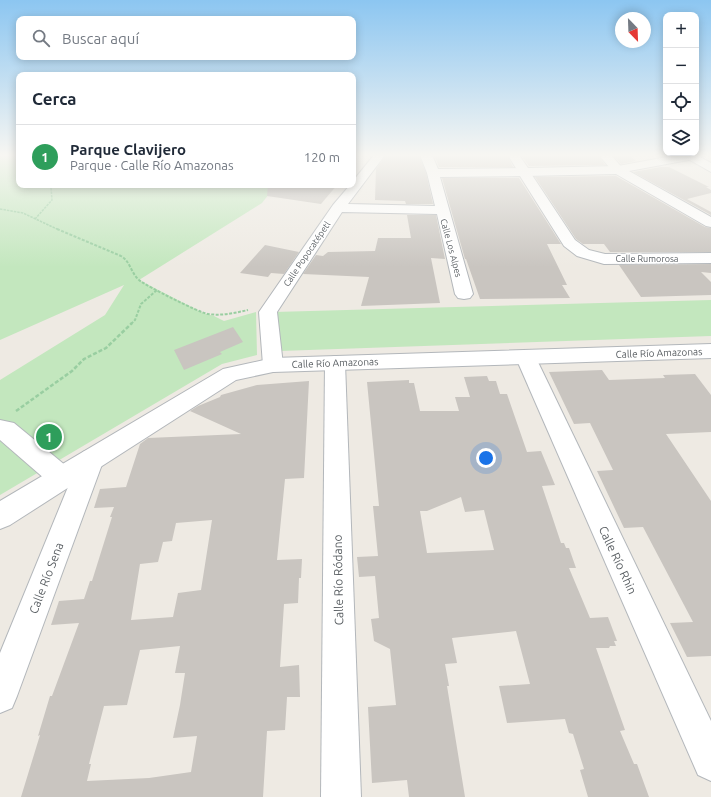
<!DOCTYPE html>
<html lang="es">
<head>
<meta charset="utf-8">
<style>
	:root { --surface:#fff; --page:#f6f6f7; --text:#1f2937; --muted:#747a83; --line:#e0e1e3; --accent:#f1262f }
	body { margin:0; font-family:Ubuntu,sans-serif; background:var(--page); color:var(--text) }
	.controls { position:absolute; right:12px; top:12px; display:grid; overflow:hidden; border-radius:8px; box-shadow:0 2px 10px #0003 }
	.controls button { width:36px; height:36px; display:grid; place-items:center; padding:0; border:0; border-bottom:1px solid var(--line); background:var(--surface); color:var(--text); font:20px sans-serif }
	.compass { position:absolute; left:615px; top:12px; width:36px; height:36px; border-radius:50%; background:var(--surface); box-shadow:0 2px 10px #0003; rotate:157deg }
	.you { position:absolute; left:486px; top:458px; width:14px; height:14px; margin:-10px; border:3px solid #fff; border-radius:50%; background:#1a73e8; box-shadow:0 0 0 6px #1a73e833 }
	.badge { display:grid; place-items:center; width:26px; height:26px; border-radius:50%; background:var(--accent); color:#fff; font-size:13px; font-weight:700 }
	.pin { position:absolute; translate:-50% -50%; border:2px solid #fff; box-shadow:0 1px 4px #0006 }
	.list { margin:0; padding:0; list-style:none }
	h2 { display:flex; justify-content:space-between; align-items:center; height:52px; margin:0; padding:0 16px; font-size:17px }
	h2 small { font-size:13px; font-weight:400; color:var(--muted) }
	.list li { display:grid; grid-template-columns:26px 1fr auto; gap:12px; align-items:center; box-sizing:border-box; height:64px; padding:0 16px; border-top:1px solid var(--line) }
	.list b { display:block; font-size:15px; white-space:nowrap }
	.list p { margin:0; font-size:13px; white-space:nowrap; color:var(--muted) }
	.list em { font-size:13px; font-style:normal; color:var(--muted) }
	.icon { flex:none; width:22px; height:22px; fill:none; stroke:currentColor; stroke-width:2; stroke-linecap:round; stroke-linejoin:round }
	.map { position:relative; flex:none; width:711px; height:797px; overflow:hidden }
	.search { position:absolute; background:var(--surface); box-shadow:0 2px 10px #0003; left:16px; top:16px; width:340px; height:44px; display:flex; align-items:center; gap:10px; box-sizing:border-box; padding:0 14px; border-radius:8px; color:var(--muted); font-size:15px }
	.panel { position:absolute; background:var(--surface); box-shadow:0 2px 10px #0003; left:16px; top:72px; width:340px; height:116px; border-radius:8px }
	.map>svg:first-child { display:block }
	.green { fill:#c3e7be }
	.building { fill:#c9c5c0; fill-rule:evenodd }
	.lines { fill:none; stroke-linecap:round; stroke-linejoin:round }
	.minor-casing { stroke:#b3b7bb; stroke-width:2 }
	.tertiary-casing { stroke:#b3b7bb; stroke-width:2 }
	.path-far2 { stroke:#99cea1; stroke-width:1.5; stroke-dasharray:2.5 1; stroke-linecap:butt }
	.path-far1 { stroke:#99cea1; stroke-width:2; stroke-dasharray:3 1.5; stroke-linecap:butt }
	.path { stroke:#99cea1; stroke-width:2.5; stroke-dasharray:4 2; stroke-linecap:butt }
	.minor { fill:#fff; fill-rule:evenodd }
	.tertiary { fill:#fff; fill-rule:evenodd }
	.labels { text-anchor:middle; dominant-baseline:central; stroke-width:3; stroke-linejoin:round; paint-order:stroke }
	.far-street-label { font-size:9px; fill:#5b6064; stroke:#fff }
	.street-label { font-size:10px; fill:#5b6064; stroke:#fff }
	.near-street-label { font-size:12px; fill:#5b6064; stroke:#fff }
</style>
</head>
<body>
<div class="map">
<svg width="711" height="797" viewBox="0 0 711 797">
	<rect width="100%" height="100%" fill="#eeeae3"/>
	<g class="green">
		<polygon points="0,155 19,155 19,185 276,185 262,203 139,280 203,313 214,316 224,321 256,312 257,355 222,364 0,495 0,380 105,315 124,285 0,340"/>
		<polygon points="711,300 711,336 280,351 274,312"/>
	</g>
	<g class="building">
		<polygon points="386,155 419,155 426,173 433,204 406,204 405,201 375,200 376,169"/>
		<polygon points="434,155 507,155 513,167 439,167"/>
		<polygon points="521,155 598,155 605,165 529,166"/>
		<polygon points="613,155 629,155 636,161 621,164"/>
		<polygon points="661,167 669,167 709,187 706,187 711,190 711,193 687,199 711,212 711,215 633,172"/>
		<polygon points="616,176 705,227 711,228 711,252 610,252 604,244 583,244 576,239 535,177"/>
		<polygon points="442,178 519,178 561,244 547,244 567,285 562,285 570,298 480,299 466,259 465,259"/>
		<polygon points="268,185 337,185 321,204 267,196"/>
		<polygon points="407,215 436,215 445,259 431,258 440,303 361,306 369,277 303,274 316,255 323,256 328,252 375,251 378,238 411,238"/>
		<polygon points="265,245 299,252 284,274 271,273 268,277 240,273"/>
		<polygon points="711,264 711,273 701,272 711,282 711,295 641,297 619,265"/>
		<polygon points="233,327 243,342 220,352 222,354 184,370 174,350"/>
		<polygon points="602,370 609,380 665,378 663,375 695,374 711,395 711,432 666,434 711,501 711,656 687,657 670,623 693,622 643,527 624,528 597,471 613,470 590,423 574,424 549,372"/>
		<path d="M487,376L489,381H496L500,394H507L527,452L541,451L555,485L542,486L561,543H564L566,548H569L576,568H569L590,618L608,617L617,641H614L616,646H610L609,648H596L625,730L620,731L634,764H637L649,797H588L580,770L584,769L573,734L569,733L565,719L507,723L499,686L530,684L516,631L452,638L457,663L445,664L449,686H447L465,797H409L407,780L372,783L368,707L396,705L390,649L374,641L371,619L379,618L375,576L359,577L357,557L378,556L373,506H379L367,382L409,380V383H414L420,411H459L455,397H470L464,377ZM461,497L465,512L484,510L494,550L427,553L420,511H427Z"/>
		<path d="M309,381L304,478L285,479L277,560L302,559L301,578H299L298,603L284,604L280,667L299,665L300,697H287L285,730L267,731L263,797H21L40,735L38,736L50,696H52L79,623L51,625L59,601L84,599L90,581H92L112,517H110L114,507L94,508L100,489L126,487L140,444L148,438L241,434L190,411L198,406L220,397L221,395L257,385ZM212,520L201,590L178,593L173,617L131,620L140,564L158,562L163,542L172,541L176,523ZM180,646L175,673H185L180,705L173,738L197,736L191,772L149,778L87,781L91,764H89L104,706L127,705L140,650Z"/>
	</g>
	<g class="lines">
		<g class="minor-casing">
			<g id="minor">
				<polygon points="374,155 385,155 348,204 435,206 427,173 420,155 432,155 438,169 524,168 528,169 575,240 589,250 605,254 711,253 711,263 604,264 577,256 564,246 520,176 440,177 473,294 470,298 464,299 458,298 455,294 437,214 342,212 277,312 283,365 280,370 273,372 266,370 263,365 259,312 333,205 350,185 353,185 353,181"/>
				<polygon points="599,155 611,155 624,170 622,173 614,173"/>
				<polygon points="681,155 696,155 711,163 711,172"/>
				<polygon points="526,351 533,353 536,358 711,721 711,781 698,775 516,358 519,353"/>
				<polygon points="335,356 342,358 345,363 361,797 321,797 325,363 328,358"/>
				<polygon points="0,420 14,423 71,470 73,475 83,452 92,448 101,452 104,459 17,696 12,708 0,713 0,653 68,487 62,489 53,486 0,440"/>
			</g>
		</g>
		<g class="tertiary-casing">
			<g id="tertiary">
				<polygon points="508,155 519,155 528,168 618,166 678,155 704,155 699,158 629,171 711,217 711,227 706,226 616,174 524,176 520,175"/>
				<polygon points="711,344 711,358 273,372 236,380 10,525 0,529 0,501 223,369 273,358"/>
			</g>
		</g>
		<g class="path-far2">
			<polyline points="0,209 23,213 59,230"/>
			<polyline points="35,219 52,200 51,188 47,185"/>
		</g>
		<g class="path-far1">
			<path d="M57,229L121,256C130,261 131,273 139,280C146,286 200,313 208,314C222,316 235,313 248,310"/>
			<polyline points="131,324 135,320 141,304 157,290"/>
		</g>
		<polyline class="path" points="16,411 72,371 84,359 106,348 132,323"/>
		<use href="#minor" class="minor"/>
		<use href="#tertiary" class="tertiary"/>
	</g>
	<linearGradient id="sky" x2="0" y2="1"><stop stop-color="#8cc6f1"/><stop offset="0.58" stop-color="#f7f6f2"/><stop offset="1" stop-color="#f7f6f2" stop-opacity="0"/></linearGradient>
	<rect width="711" height="267" fill="url(#sky)"/>
	<g class="labels">
		<g class="far-street-label">
			<text transform="translate(451 248) rotate(75)">Calle Los Alpes</text>
			<text transform="translate(307 254) rotate(-56)">Calle Popocatépetl</text>
			<text x="647" y="259">Calle Rumorosa</text>
		</g>
		<g class="street-label">
			<text transform="translate(659 353) rotate(-2)">Calle Río Amazonas</text>
			<text transform="translate(335 363) rotate(-2)">Calle Río Amazonas</text>
		</g>
		<g class="near-street-label">
			<text transform="translate(618 560) rotate(65)">Calle Río Rhin</text>
			<text transform="translate(46 578) rotate(-69)">Calle Río Sena</text>
			<text transform="translate(338 580) rotate(-91)">Calle Río Ródano</text>
		</g>
	</g>
</svg>
<div class="controls">
<button>+</button>
<button>−</button>
<button><svg class="icon" aria-label="locate" viewBox="0 0 24 24"><circle cx="12" cy="12" r="6"/><path d="M12 2v4M12 18v4M2 12h4M18 12h4"/></svg></button>
<button><svg class="icon" aria-label="layers" viewBox="0 0 24 24"><path d="M12 4l9 5-9 5-9-5zM3 14l9 5 9-5"/></svg></button>
</div>
<svg class="compass" viewBox="-18 -18 36 36"><path d="M0-13l5 13h-10z" fill="#e53935"/><path d="M0 13l5-13h-10z" fill="#747a83"/></svg>
<div class="you"></div>
<div class="pin badge" style="left:49px;top:437px;background:#2e9e5b">1</div>
<div class="search"><svg class="icon" aria-label="search" viewBox="0 0 24 24"><circle cx="10" cy="10" r="6"/><path d="M15 15l6 6"/></svg>Buscar aquí</div>
<section class="panel">
<h2>Cerca<small></small></h2>
<ul class="list">
<li><span class="badge" style="background:#2e9e5b">1</span><div><b>Parque Clavijero</b><p>Parque · Calle Río Amazonas</p></div><em>120 m</em></li>
</ul>
</section>
</div>
</body>
</html>
